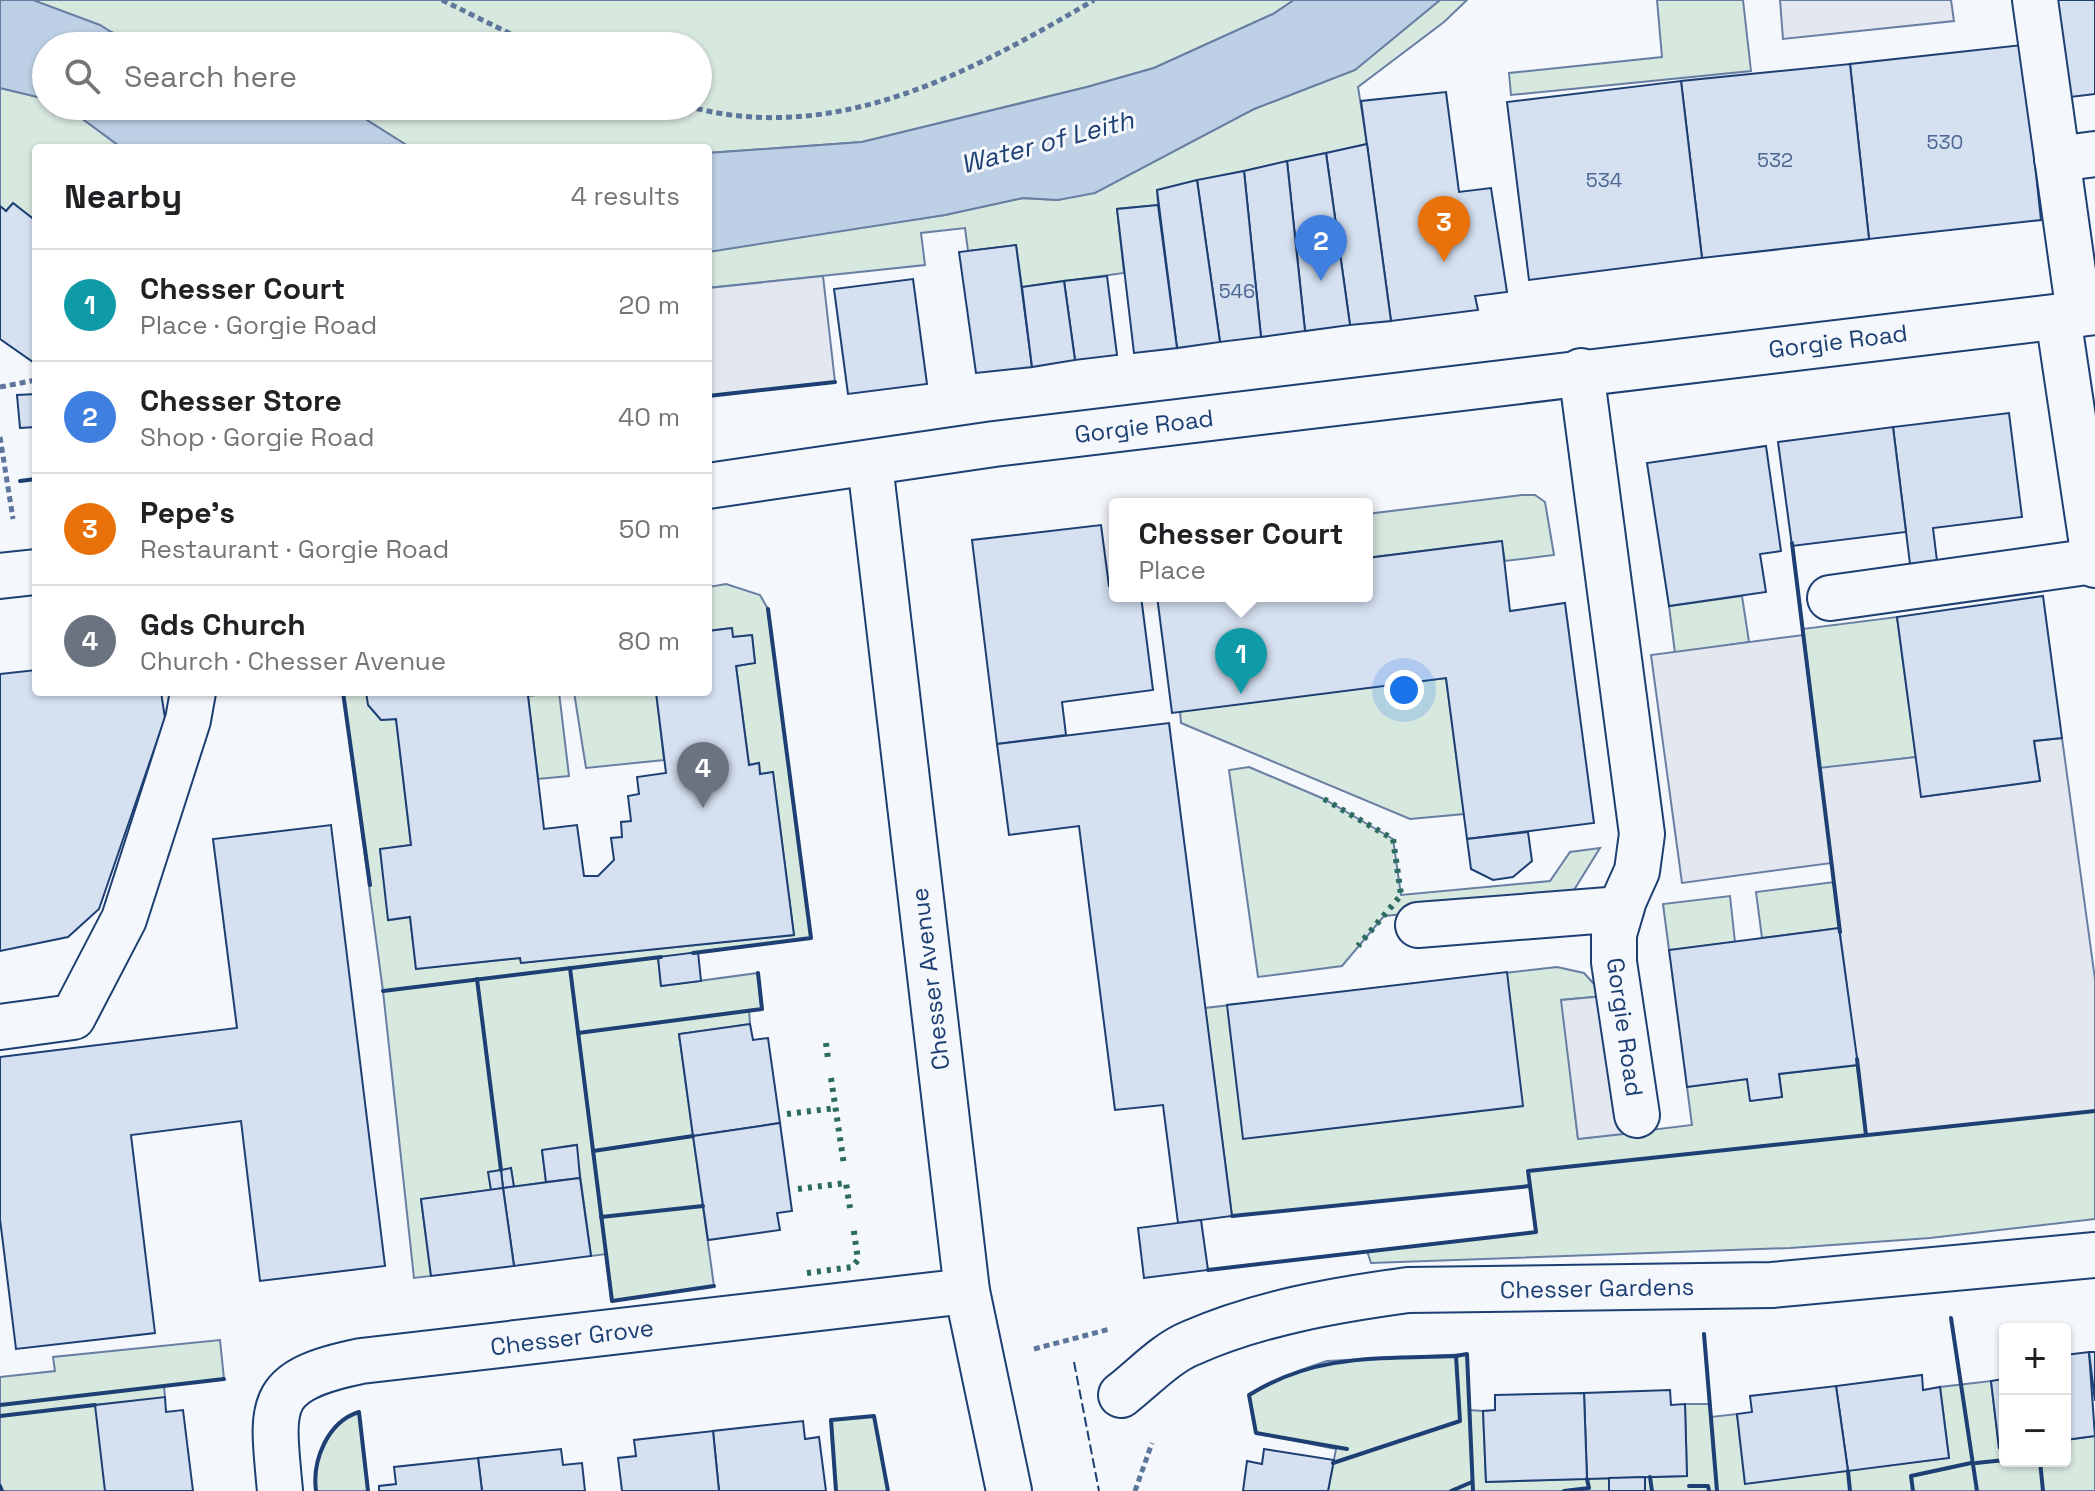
<!DOCTYPE html>
<html lang="en">
<head>
<meta charset="utf-8">
<style>
	:root { --surface:#fff; --page:#f6f6f6; --text:#202124; --muted:#757577; --line:#e0e0e0; --accent:#c62828 }
	body { margin:0; font-family:"Space Grotesk",sans-serif; background:var(--page); color:var(--text) }
	.controls { position:absolute; right:24px; bottom:24px; display:grid; overflow:hidden; border-radius:8px; box-shadow:0 2px 6px #0004 }
	.controls button { width:72px; height:72px; display:grid; place-items:center; padding:0; border:0; border-bottom:2px solid var(--line); background:var(--surface); color:var(--text); font:40px sans-serif }
	.you { position:absolute; left:1404px; top:690px; width:28px; height:28px; margin:-20px; border:6px solid #fff; border-radius:50%; background:#1a73e8; box-shadow:0 0 0 12px #1a73e833 }
	.badge { display:grid; place-items:center; width:52px; height:52px; border-radius:50%; background:var(--accent); color:#fff; font-size:26px; font-weight:700 }
	.pin { position:absolute; translate:-50% -66px; filter:drop-shadow(0 2px 4px #0008) }
	.pin::after { content:''; position:absolute; top:42px; width:28px; height:24px; background:inherit; clip-path:polygon(0 0,100% 0,50% 100%) }
	.popup { position:absolute; left:1109px; top:498px; width:264px; height:104px; box-sizing:border-box; display:grid; place-content:center; border-radius:8px; background:var(--surface); filter:drop-shadow(0 2px 6px #0005); font-size:26px; white-space:nowrap; color:var(--muted) }
	.popup b { font-size:30px; color:var(--text) }
	.popup::after { content:''; position:absolute; left:50%; top:100%; margin-left:-16px; border:16px solid transparent; border-top-color:var(--surface) }
	.list { margin:0; padding:0; list-style:none }
	h2 { display:flex; justify-content:space-between; align-items:center; height:104px; margin:0; padding:0 32px; font-size:34px }
	h2 small { font-size:26px; font-weight:400; color:var(--muted) }
	.list li { display:grid; grid-template-columns:52px 1fr auto; gap:24px; align-items:center; box-sizing:border-box; height:112px; padding:0 32px; border-top:2px solid var(--line) }
	.list b { display:block; font-size:30px; white-space:nowrap }
	.list p { margin:0; font-size:26px; white-space:nowrap; color:var(--muted) }
	.list em { font-size:26px; font-style:normal; color:var(--muted) }
	.icon { flex:none; width:44px; height:44px; fill:none; stroke:currentColor; stroke-width:2; stroke-linecap:round; stroke-linejoin:round }
	.map { position:relative; flex:none; width:2095px; height:1491px; overflow:hidden }
	.search { position:absolute; background:var(--surface); box-shadow:0 2px 6px #0004; left:32px; top:32px; width:680px; height:88px; display:flex; align-items:center; gap:20px; box-sizing:border-box; padding:0 28px; border-radius:44px; color:var(--muted); font-size:30px }
	.panel { position:absolute; background:var(--surface); box-shadow:0 2px 6px #0004; left:32px; top:144px; width:680px; height:552px; border-radius:8px }
	.map>svg:first-child { display:block }
	.green { fill:#d7e8df; stroke:#687fa3; stroke-width:2 }
	.parking { fill:#e3e8f0; stroke:#687fa3; stroke-width:2 }
	.water { fill:#bed0e5; stroke:#687fa3; stroke-width:2 }
	.building { fill:#d5e0f0; stroke:#1d3f73; stroke-width:2 }
	.lines { fill:none; stroke-linecap:round; stroke-linejoin:round }
	.minor-casing { stroke:#1d3f73; stroke-width:48 }
	.major-casing { stroke:#1d3f73; stroke-width:48 }
	.path { stroke:#5e769c; stroke-width:5; stroke-dasharray:6 4; stroke-linecap:butt }
	.minor { stroke:#f4f7fb; stroke-width:44 }
	.major { stroke:#f4f7fb; stroke-width:44 }
	.hedge { stroke:#2c6c60; stroke-width:6; stroke-dasharray:4 6; stroke-linecap:butt }
	.fence { stroke:#1d3f73; stroke-width:2; stroke-dasharray:10 4; stroke-linecap:butt }
	.wall { stroke:#1d3f73; stroke-width:4 }
	.labels { text-anchor:middle; dominant-baseline:central; stroke-width:6; stroke-linejoin:round; paint-order:stroke }
	.number-label { font-size:20px; fill:#4b6792 }
	.street-label { font-size:24px; fill:#1d3f73; stroke:#f4f7fb }
	.water-label { font-size:26px; font-style:italic; fill:#1d3f73; stroke:#f4f7fb }
</style>
</head>
<body>
<div class="map">
<svg width="2095" height="1491" viewBox="0 0 2095 1491">
	<rect width="100%" height="100%" fill="#f4f7fb"/>
	<g class="green">
		<polygon points="33,0 1294,0 1273,14 1154,68 1087,87 862,142 708,153 708,148 411,148 354,112 336,106 698,106 698,46 133,46 124,37"/>
		<polygon points="1440,0 1467,0 1444,22 1358,87 1367,144 1157,190 1158,205 1117,209 1124,273 1022,287 1016,245 968,251 965,228 921,233 925,265 708,288 708,252 730,246 945,215 1023,198 1058,200 1254,109 1355,70"/>
		<polygon points="1657,0 1743,0 1751,71 1511,95 1509,73 1662,57"/>
		<polygon points="0,88 46,99 46,106 65,106 122,148 36,148 36,221 13,203 6,211 0,206"/>
		<polygon points="1522,495 1535,495 1545,502 1554,555 1505,561 1501,541 1367,558 1367,514"/>
		<polygon points="726,584 760,595 768,609 811,938 658,958 661,986 758,973 762,1009 749,1010 750,1024 679,1034 714,1286 612,1301 606,1254 591,1256 576,1145 542,1150 546,1182 514,1187 511,1169 489,1172 491,1190 421,1199 431,1276 414,1278 383,991 343,692 366,692 381,720 396,719 411,845 380,849 389,920 410,917 416,969 520,958 521,963 794,935 773,773 760,774 759,763 749,765 736,666 755,663 752,635 733,637 731,628 708,631 708,587"/>
		<polygon points="1742,596 1749,642 1675,653 1669,606"/>
		<polygon points="1897,617 1916,757 1819,769 1802,629"/>
		<polygon points="1446,678 1464,814 1410,819 1181,723 1180,711"/>
		<polygon points="559,692 569,776 538,779 528,696"/>
		<polygon points="574,692 656,692 664,760 586,768"/>
		<polygon points="1249,767 1324,799 1393,839 1401,895 1550,881 1570,852 1600,848 1569,898 1384,916 1342,966 1258,977 1229,770"/>
		<polygon points="1834,882 1839,928 1762,938 1756,892"/>
		<polygon points="1730,896 1735,942 1669,950 1663,904"/>
		<polygon points="1557,967 1584,973 1605,996 1562,1000 1578,1139 1692,1125 1687,1087 1747,1079 1751,1101 1782,1097 1779,1074 1858,1065 1867,1135 2095,1111 2095,1219 1930,1238 1790,1248 1371,1263 1367,1251 1536,1232 1530,1186 1232,1216 1205,1008"/>
		<polygon points="220,1340 224,1379 164,1386 165,1397 105,1491 0,1491 0,1377 55,1371 53,1357"/>
		<path d="M1467,1354L1469,1410L1483,1411L1486,1482L1609,1478V1491H1328L1336,1449L1256,1433L1249,1395C1274,1380 1299,1370 1327,1361Z"/>
		<polygon points="1991,1381 1999,1448 2005,1448 2005,1461 2065,1461 2065,1440 2095,1436 2095,1491 1645,1491 1645,1477 1687,1476 1685,1404 1710,1404 1711,1417 1737,1414 1745,1483 1949,1458 1940,1387"/>
		<path d="M359,1412L368,1491H316C312,1461 327,1422 359,1412Z"/>
		<polygon points="874,1416 888,1491 836,1491 831,1420"/>
	</g>
	<g class="parking">
		<polygon points="1780,0 1951,0 1954,21 1783,39"/>
		<polygon points="823,276 835,382 708,396 708,288"/>
		<polygon points="1803,635 1819,768 1916,757 1922,797 2040,781 2034,741 2062,738 2095,979 2095,1111 1866,1135 1831,863 1682,883 1651,655"/>
		<polygon points="1605,996 1623,1134 1578,1139 1561,1000"/>
	</g>
	<g class="water">
		<polygon points="0,0 33,0 100,25 133,46 46,46 46,99 0,88"/>
		<polygon points="1294,0 1440,0 1355,70 1254,109 1095,193 1058,200 1023,198 945,215 708,252 708,153 862,142 1087,87 1154,68 1273,14"/>
		<polygon points="65,106 336,106 354,112 411,148 122,148"/>
	</g>
	<g class="building">
		<polygon points="2050,0 2095,0 2095,94 2062,98"/>
		<polygon points="2022,45 2041,220 1869,239 1850,64"/>
		<polygon points="1850,64 1869,239 1702,258 1681,81"/>
		<polygon points="1681,81 1702,258 1529,280 1507,102"/>
		<polygon points="1446,92 1459,192 1491,188 1507,292 1475,296 1478,310 1391,321 1361,101"/>
		<polygon points="1367,144 1391,321 1350,325 1326,153"/>
		<polygon points="1326,153 1350,325 1305,331 1287,161"/>
		<polygon points="1287,161 1305,331 1261,337 1244,171"/>
		<polygon points="1244,171 1261,337 1220,342 1197,180"/>
		<polygon points="1197,180 1220,342 1177,348 1157,190"/>
		<polygon points="13,203 36,221 33,362 0,339 0,206 6,211"/>
		<polygon points="1158,205 1177,348 1134,353 1117,209"/>
		<polygon points="1016,245 1032,367 976,373 959,252"/>
		<polygon points="1107,276 1117,355 1075,360 1064,281"/>
		<polygon points="913,279 927,384 848,394 834,289"/>
		<polygon points="1064,281 1075,360 1032,367 1022,287"/>
		<polygon points="36,394 36,427 20,428 17,395"/>
		<polygon points="2009,413 2022,517 1933,528 1937,561 1910,564 1893,427"/>
		<polygon points="1893,427 1906,532 1792,546 1778,442"/>
		<polygon points="1766,446 1781,551 1760,554 1766,592 1669,606 1647,463"/>
		<polygon points="1101,525 1109,586 1115,585 1115,596 1141,596 1153,690 1062,702 1066,735 997,744 972,540"/>
		<polygon points="1502,541 1510,611 1565,603 1594,823 1467,839 1446,678 1172,713 1157,596 1367,596 1367,558"/>
		<polygon points="2043,596 2062,738 2034,741 2040,781 1921,797 1897,617"/>
		<polygon points="732,628 733,637 752,635 755,663 736,666 749,765 759,763 760,774 773,772 794,935 521,963 520,958 416,969 410,917 388,920 380,849 411,845 396,719 381,720 368,705 366,692 533,692 528,696 544,829 577,825 584,876 598,876 614,860 611,838 622,837 621,822 631,821 628,796 639,794 637,777 666,773 656,692 708,692 708,631"/>
		<polygon points="36,670 36,692 161,692 165,718 99,909 68,937 0,951 0,674"/>
		<polygon points="1169,723 1232,1216 1178,1223 1163,1105 1115,1110 1079,826 1009,835 997,744"/>
		<polygon points="331,825 385,1266 260,1281 241,1121 131,1135 155,1333 16,1349 0,1219 0,1057 237,1028 213,839"/>
		<polygon points="1528,832 1532,861 1513,877 1493,880 1471,869 1467,839"/>
		<polygon points="1839,928 1858,1065 1779,1074 1782,1097 1750,1101 1747,1079 1687,1087 1669,950"/>
		<polygon points="698,952 701,981 661,986 658,957"/>
		<polygon points="1507,972 1523,1106 1243,1139 1227,1005"/>
		<polygon points="750,1024 753,1040 768,1038 780,1123 693,1136 679,1034"/>
		<polygon points="780,1123 792,1211 777,1213 780,1230 708,1240 693,1136"/>
		<polygon points="577,1145 580,1178 546,1182 542,1150"/>
		<polygon points="511,1168 514,1187 503,1188 501,1170"/>
		<polygon points="501,1170 503,1188 491,1190 488,1172"/>
		<polygon points="580,1178 591,1256 514,1266 503,1188"/>
		<polygon points="503,1188 514,1266 431,1276 421,1199"/>
		<polygon points="1201,1220 1208,1270 1144,1278 1138,1228"/>
		<polygon points="2089,1352 2095,1436 2065,1440 2065,1355"/>
		<polygon points="2089,1352 2095,1352 2095,1401"/>
		<polygon points="2001,1363 2005,1363 2005,1448 1999,1448 1991,1381 2003,1379"/>
		<polygon points="1922,1375 1923,1390 1940,1387 1949,1458 1848,1471 1836,1386"/>
		<polygon points="1836,1386 1848,1471 1745,1484 1737,1414 1752,1412 1750,1396"/>
		<polygon points="1670,1390 1671,1405 1685,1404 1687,1476 1587,1479 1584,1393"/>
		<polygon points="1584,1393 1587,1479 1486,1482 1483,1411 1495,1410 1495,1395"/>
		<polygon points="165,1397 166,1412 183,1410 193,1491 105,1491 95,1405"/>
		<polygon points="803,1421 805,1439 819,1437 826,1491 719,1491 713,1431"/>
		<polygon points="713,1431 719,1491 622,1491 618,1458 636,1456 634,1440"/>
		<polygon points="561,1449 563,1465 582,1463 585,1491 482,1491 478,1458"/>
		<polygon points="1264,1449 1334,1460 1328,1491 1243,1491 1247,1461 1262,1464"/>
		<polygon points="478,1458 482,1491 379,1491 379,1486 396,1484 394,1467"/>
		<polygon points="1645,1477 1645,1491 1609,1491 1609,1478"/>
	</g>
	<g class="lines">
		<g class="minor-casing">
			<g id="minor">
				<polyline points="2035,0 2079,314"/>
				<polyline points="2057,159 2095,154"/>
				<polyline points="2058,317 2095,565"/>
				<polyline points="1581,371 1642,834 1637,871 1624,900 1614,934 1614,962 1637,1115"/>
				<polyline points="870,464 967,1291 1009,1491"/>
				<polyline points="1830,598 2094,561"/>
				<polyline points="1418,925 1621,909"/>
				<polyline points="0,1027 73,1017 124,919 188,720 193,692"/>
				<path d="M1121,1395C1143,1378 1166,1353 1191,1343C1259,1313 1335,1300 1408,1290L1772,1285L2095,1255"/>
				<path d="M280,1491C272,1404 264,1381 361,1361L967,1291"/>
			</g>
		</g>
		<g class="major-casing">
			<g id="major">
				<polyline points="708,486 994,444 2095,312"/>
				<polyline points="0,576 36,572"/>
			</g>
		</g>
		<g class="path">
			<polyline points="442,0 535,46"/>
			<path d="M687,106C834,147 972,72 1094,0"/>
			<polyline points="0,387 36,380"/>
			<polyline points="0,437 13,519"/>
			<polyline points="1034,1349 1110,1329"/>
			<polyline points="1135,1491 1152,1443"/>
		</g>
		<use href="#minor" class="minor"/>
		<use href="#major" class="major"/>
		<g class="hedge">
			<polyline points="1324,799 1393,839 1401,895 1358,946"/>
			<polyline points="826,1043 828,1059"/>
			<polyline points="831,1078 844,1165"/>
			<polyline points="787,1114 836,1108"/>
			<polyline points="798,1189 846,1183 850,1208"/>
			<polyline points="807,1273 852,1267 858,1260 853,1225"/>
		</g>
		<polyline class="fence" points="1074,1362 1099,1491"/>
		<g class="wall">
			<polyline points="708,396 835,382"/>
			<polyline points="20,481 36,479"/>
			<polyline points="1792,543 1840,932"/>
			<polyline points="343,692 370,885"/>
			<polyline points="693,953 811,938 768,609"/>
			<polyline points="570,968 612,1301 714,1286"/>
			<polyline points="477,979 501,1170"/>
			<polyline points="383,991 661,957"/>
			<polyline points="578,1033 762,1009 758,973"/>
			<polyline points="1857,1059 1866,1135"/>
			<polyline points="593,1151 693,1136"/>
			<polyline points="1530,1186 1528,1171 2095,1111"/>
			<polyline points="601,1217 703,1206"/>
			<polyline points="1208,1270 1536,1232 1530,1186 1232,1216"/>
			<polyline points="1951,1318 1977,1491"/>
			<polyline points="1704,1334 1717,1491"/>
			<polyline points="1456,1356 1467,1354 1473,1491"/>
			<polyline points="0,1405 224,1379"/>
			<polyline points="0,1416 95,1405"/>
			<polyline points="2040,1461 2043,1491"/>
			<path d="M1333,1463L1460,1421L1456,1356C1379,1359 1317,1353 1249,1395L1256,1433L1347,1449"/>
			<polyline points="1976,1463 2005,1460"/>
			<polyline points="1848,1471 1850,1491"/>
			<polyline points="1650,1477 1652,1491"/>
			<polyline points="0,1486 2,1491"/>
			<polyline points="1689,1486 1708,1486 1709,1491"/>
			<path d="M316,1491C312,1461 327,1422 359,1412L368,1491"/>
			<polyline points="836,1491 831,1420 874,1416 888,1491"/>
			<polyline points="1451,1491 1472,1482"/>
			<polyline points="1564,1491 1589,1488 1587,1479"/>
			<polyline points="1913,1491 1911,1476 1971,1463"/>
		</g>
	</g>
	<g class="labels">
		<g class="number-label">
			<text x="1945" y="142">530</text>
			<text x="1775" y="160">532</text>
			<text x="1604" y="180">534</text>
			<text x="1237" y="291">546</text>
		</g>
		<g class="street-label">
			<text transform="translate(1838 341) rotate(-7)">Gorgie Road</text>
			<text transform="translate(1144 426) rotate(-7)">Gorgie Road</text>
			<text transform="translate(930 979) rotate(-97)">Chesser Avenue</text>
			<text transform="translate(1625 1027) rotate(82)">Gorgie Road</text>
			<text transform="translate(1597 1288) rotate(-1)">Chesser Gardens</text>
			<text transform="translate(572 1337) rotate(-7)">Chesser Grove</text>
		</g>
		<g class="water-label">
			<text transform="translate(1047 142) rotate(-15)">Water of Leith</text>
		</g>
	</g>
</svg>
<div class="controls">
<button>+</button>
<button>−</button>
</div>
<div class="you"></div>
<div class="pin badge" style="left:1241px;top:694px;background:#0f9aa8">1</div>
<div class="popup"><b>Chesser Court</b>Place</div>
<div class="pin badge" style="left:1321px;top:281px;background:#3f7fe0">2</div>
<div class="pin badge" style="left:1444px;top:262px;background:#e8710a">3</div>
<div class="pin badge" style="left:703px;top:808px;background:#6b7280">4</div>
<div class="search"><svg class="icon" aria-label="search" viewBox="0 0 24 24"><circle cx="10" cy="10" r="6"/><path d="M15 15l6 6"/></svg>Search here</div>
<section class="panel">
<h2>Nearby<small>4 results</small></h2>
<ul class="list">
<li><span class="badge" style="background:#0f9aa8">1</span><div><b>Chesser Court</b><p>Place · Gorgie Road</p></div><em>20 m</em></li>
<li><span class="badge" style="background:#3f7fe0">2</span><div><b>Chesser Store</b><p>Shop · Gorgie Road</p></div><em>40 m</em></li>
<li><span class="badge" style="background:#e8710a">3</span><div><b>Pepe's</b><p>Restaurant · Gorgie Road</p></div><em>50 m</em></li>
<li><span class="badge" style="background:#6b7280">4</span><div><b>Gds Church</b><p>Church · Chesser Avenue</p></div><em>80 m</em></li>
</ul>
</section>
</div>
</body>
</html>
